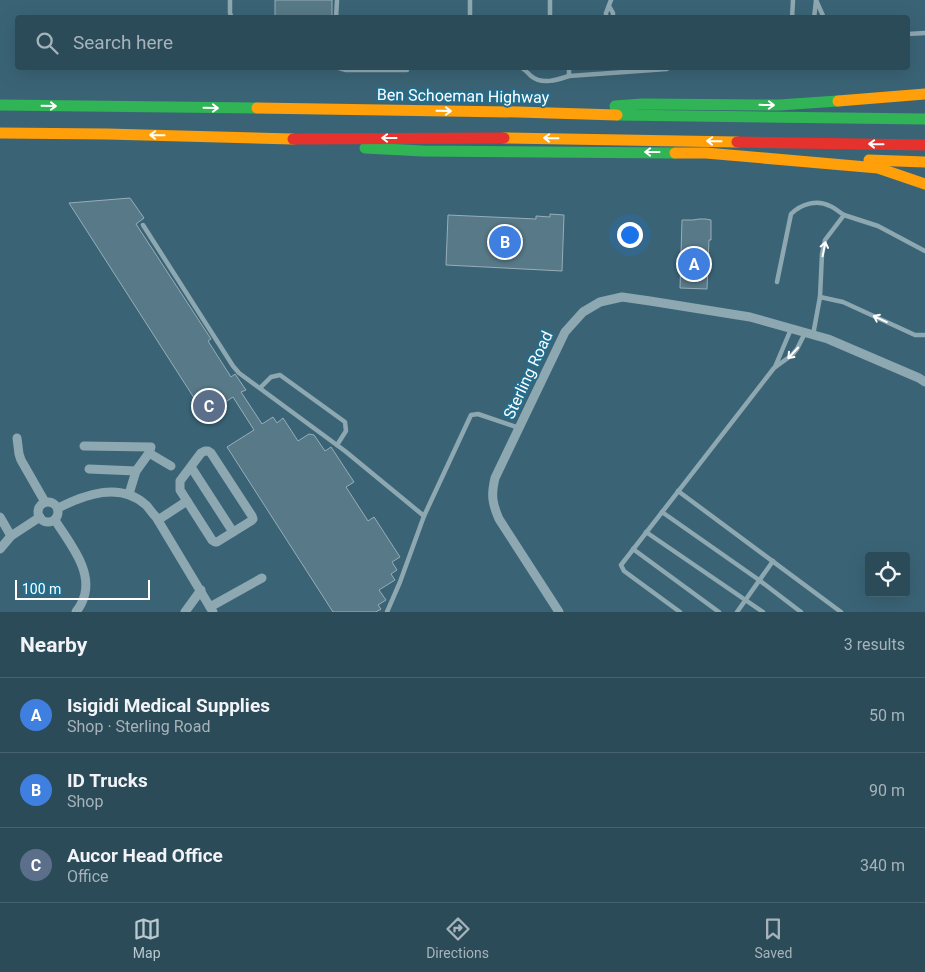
<!DOCTYPE html>
<html lang="en">
<head>
<meta charset="utf-8">
<style>
	:root { --surface:#2c4b58; --page:#34525e; --text:#f1f3f6; --muted:#a6b3ba; --line:#48636e; --accent:#bac9cf }
	body { margin:0; font-family:Roboto,sans-serif; background:var(--page); color:var(--text) }
	.controls { position:absolute; right:15px; bottom:15px; display:grid; overflow:hidden; border-radius:5px; box-shadow:0 5px 20px #0002 }
	.controls button { width:45px; height:45px; display:grid; place-items:center; padding:0; border:0; border-bottom:1px solid var(--line); background:var(--surface); color:var(--text); font:25px sans-serif }
	.scale { position:absolute; left:15px; bottom:12px; width:135px; box-sizing:border-box; padding-left:5px; border:2px solid #fff; border-top:0; font-size:14px; line-height:18px; white-space:nowrap; color:#fff; -webkit-text-stroke:4px #226e8e; paint-order:stroke }
	.you { position:absolute; left:629px; top:234px; width:18px; height:18px; margin:-12px; border:4px solid #fff; border-radius:50%; background:#1a73e8; box-shadow:0 0 0 8px #1a73e833 }
	.badge { display:grid; place-items:center; width:32px; height:32px; border-radius:50%; background:var(--accent); color:#fff; font-size:16px; font-weight:700 }
	.pin { position:absolute; translate:-50% -50%; border:2px solid #fff; box-shadow:0 1px 5px #0006 }
	.list { margin:0; padding:0; list-style:none }
	h2 { display:flex; justify-content:space-between; align-items:center; height:65px; margin:0; padding:0 20px; font-size:21px }
	h2 small { font-size:16px; font-weight:400; color:var(--muted) }
	.list li { display:grid; grid-template-columns:32px 1fr auto; gap:15px; align-items:center; box-sizing:border-box; height:75px; padding:0 20px; border-top:1px solid var(--line) }
	.list b { display:block; font-size:19px; white-space:nowrap }
	.list p { margin:0; font-size:16px; white-space:nowrap; color:var(--muted) }
	.list em { font-size:16px; font-style:normal; color:var(--muted) }
	.icon { flex:none; width:28px; height:28px; fill:none; stroke:currentColor; stroke-width:2; stroke-linecap:round; stroke-linejoin:round }
	.map { position:relative; flex:none; width:925px; height:612px; overflow:hidden }
	.search { position:absolute; background:var(--surface); box-shadow:0 5px 20px #0002; left:15px; right:15px; top:15px; height:55px; display:flex; align-items:center; gap:12px; box-sizing:border-box; padding:0 18px; border-radius:5px; color:var(--muted); font-size:19px }
	.sheet { height:290px; background:var(--surface) }
	nav { display:flex; justify-content:space-around; align-items:center; box-sizing:border-box; height:70px; border-top:1px solid var(--line); background:var(--surface); font-size:14px; color:var(--muted) }
	nav a { display:grid; justify-items:center; gap:2px }
	nav .on { color:var(--accent) }
	.map>svg:first-child { display:block }
	.building { fill:#587987; stroke:#96aeb8 }
	.lines { fill:none; stroke-linecap:round; stroke-linejoin:round }
	.lane { stroke:#8ea8b2; stroke-width:4.5 }
	.street { stroke:#8ea8b2; stroke-width:9 }
	.fast { stroke:#30b455; stroke-width:11 }
	.slow { stroke:#ff9f0a; stroke-width:11 }
	.jam { stroke:#e5322d; stroke-width:11 }
	.oneway { stroke:#fff }
	.labels { text-anchor:middle; dominant-baseline:central; stroke-width:4; stroke-linejoin:round; paint-order:stroke }
	.street-label { font-size:16px; fill:#fff; stroke:#226e8e }
</style>
</head>
<body>
<div class="map">
<svg width="925" height="612" viewBox="0 0 925 612">
	<rect width="100%" height="100%" fill="#3a6476"/>
	<g class="building">
		<polygon points="275,0 332,0 332,16 329,16 329,18 277,18 277,16 275,16"/>
		<polygon points="130,198 144,218 136,224 211,339 208,341 231,377 235,374 246,390 241,392 262,424 273,417 277,423 283,418 298,441 309,434 314,435 325,451 331,447 354,482 346,487 368,521 374,517 400,557 392,562 397,570 391,574 395,580 379,590 386,600 378,605 381,609 376,612 333,612 227,447 254,430 233,397 205,415 69,203"/>
		<polygon points="550,214 564,215 562,271 446,265 448,215 536,219 536,216 550,217"/>
		<polygon points="699,219 705,219 711,220 711,240 709,240 707,289 680,288 682,220 693,220"/>
	</g>
	<g class="lines">
		<g class="lane">
			<polyline points="230,0 230,13 232,18"/>
			<polyline points="550,0 550,18"/>
			<polyline points="816,0 824,18"/>
			<polyline points="609,6 613,13 613,18"/>
			<polyline points="336,18 337,0"/>
			<polyline points="470,18 470,0"/>
			<polyline points="606,18 606,13 611,0"/>
			<polyline points="792,18 793,0"/>
			<polyline points="814,18 816,1"/>
			<polyline points="908,34 925,33"/>
			<polyline points="339,68 346,70 407,70"/>
			<path d="M522,68C525,70 528,73 531,76C542,85 557,80 569,76L667,69"/>
			<polyline points="569,76 569,68"/>
			<polyline points="143,225 233,366 239,373 345,451 424,516 471,415 478,414 519,428"/>
			<path d="M777,282L791,214C801,204 817,199 830,206C835,208 839,212 844,215"/>
			<polyline points="820,297 843,302 915,335 925,335"/>
			<polyline points="813,335 820,297 822,254 824,245 825,240 844,215 878,226 925,251"/>
			<polyline points="775,367 791,329"/>
			<polyline points="260,388 271,377 280,375 345,422 346,431 337,445"/>
			<polyline points="678,491 841,612"/>
			<polyline points="662,512 759,580 801,612"/>
			<polyline points="646,532 763,612"/>
			<polyline points="633,549 719,612"/>
			<polyline points="387,612 400,582 424,516"/>
			<polyline points="680,612 624,571 621,565 774,368 792,355 797,349 805,333"/>
			<polyline points="737,612 773,561"/>
		</g>
		<g class="street">
			<polyline points="17,438 19,454 21,460 45,502"/>
			<polyline points="84,446 151,447 149,453 136,471 129,494"/>
			<polygon points="205,451 208,451 211,453 252,516 253,519 251,521 217,542 215,542 212,540 180,490 180,481 201,453"/>
			<polyline points="149,453 171,466"/>
			<polyline points="191,467 233,532"/>
			<polyline points="89,469 136,471"/>
			<circle cx="48" cy="512" r="10"/>
			<path d="M58,508C84,495 120,481 146,505C149,508 152,513 156,517L213,612"/>
			<polyline points="0,517 11,536"/>
			<path d="M55,520C69,543 96,573 82,602C81,605 78,609 76,612"/>
			<polyline points="158,520 187,501"/>
			<polyline points="0,549 11,536 40,517"/>
			<polyline points="210,607 262,578"/>
			<polyline points="185,612 201,590"/>
			<path d="M559,612L499,519C492,503 491,495 495,478L565,332L583,312L600,302L622,297L650,301L750,317L828,339L919,378L925,382"/>
		</g>
		<g class="fast">
			<polyline points="0,105 257,108"/>
			<polyline points="615,106 642,104 779,105 838,101"/>
			<polyline points="617,115 925,119"/>
			<polyline points="365,148 423,151 675,153"/>
		</g>
		<g class="slow">
			<polyline points="838,101 925,94"/>
			<polyline points="257,108 518,112 617,115"/>
			<polyline points="0,133 107,134 293,139"/>
			<polyline points="504,138 737,142"/>
			<polyline points="675,153 706,153 878,168 925,184"/>
			<polyline points="869,160 925,162"/>
		</g>
		<g class="jam">
			<polyline points="293,139 504,138"/>
			<polyline points="737,142 925,145"/>
		</g>
	</g>
	<defs><path id="oneway-shaft" d="M-6 0H5M1.5-3L5.5 0L1.5 3" fill="none" stroke-width="1.6" stroke-linecap="round" stroke-linejoin="round" transform="scale(1.25)"/></defs>
	<g class="oneway">
		<use href="#oneway-shaft" transform="translate(767 105) rotate(1)"/>
		<use href="#oneway-shaft" transform="translate(49 106) rotate(1)"/>
		<use href="#oneway-shaft" transform="translate(211 108) rotate(1)"/>
		<use href="#oneway-shaft" transform="translate(444 111) rotate(1)"/>
		<use href="#oneway-shaft" transform="translate(157 135) rotate(-179)"/>
		<use href="#oneway-shaft" transform="translate(389 138) rotate(180)"/>
		<use href="#oneway-shaft" transform="translate(551 138) rotate(-179)"/>
		<use href="#oneway-shaft" transform="translate(714 141) rotate(-179)"/>
		<use href="#oneway-shaft" transform="translate(876 144) rotate(-179)"/>
		<use href="#oneway-shaft" transform="translate(652 152) rotate(-180)"/>
		<use href="#oneway-shaft" transform="translate(824 249) rotate(-79)"/>
		<use href="#oneway-shaft" transform="translate(880 319) rotate(-155)"/>
		<use href="#oneway-shaft" transform="translate(793 353) rotate(133)"/>
	</g>
	<g class="labels">
		<g class="street-label">
			<text transform="translate(463 96) rotate(1)">Ben Schoeman Highway</text>
			<text transform="translate(528 375) rotate(-65)">Sterling Road</text>
		</g>
	</g>
</svg>
<div class="controls">
<button><svg class="icon" aria-label="locate" viewBox="0 0 24 24"><circle cx="12" cy="12" r="6"/><path d="M12 2v4M12 18v4M2 12h4M18 12h4"/></svg></button>
</div>
<div class="scale">100 m</div>
<div class="you"></div>
<div class="pin badge" style="left:694px;top:264px;background:#3f7fe0">A</div>
<div class="pin badge" style="left:505px;top:242px;background:#3f7fe0">B</div>
<div class="pin badge" style="left:209px;top:406px;background:#5c6f8a">C</div>
<div class="search"><svg class="icon" aria-label="search" viewBox="0 0 24 24"><circle cx="10" cy="10" r="6"/><path d="M15 15l6 6"/></svg>Search here</div>
</div>
<section class="sheet">
<h2>Nearby<small>3 results</small></h2>
<ul class="list">
<li><span class="badge" style="background:#3f7fe0">A</span><div><b>Isigidi Medical Supplies</b><p>Shop · Sterling Road</p></div><em>50 m</em></li>
<li><span class="badge" style="background:#3f7fe0">B</span><div><b>ID Trucks</b><p>Shop</p></div><em>90 m</em></li>
<li><span class="badge" style="background:#5c6f8a">C</span><div><b>Aucor Head Office</b><p>Office</p></div><em>340 m</em></li>
</ul>
</section>
<nav>
<a class="on"><svg class="icon" aria-label="map" viewBox="0 0 24 24"><path d="M3 6l6-2 6 2 6-2v14l-6 2-6-2-6 2zM9 4v14M15 6v14"/></svg>Map</a>
<a><svg class="icon" aria-label="directions" viewBox="0 0 24 24"><path d="M12 3l9 9-9 9-9-9zM9 14v-3h6M13 9l2 2-2 2"/></svg>Directions</a>
<a><svg class="icon" aria-label="saved" viewBox="0 0 24 24"><path d="M7 4h10v16l-5-4-5 4z"/></svg>Saved</a>
</nav>
</body>
</html>
